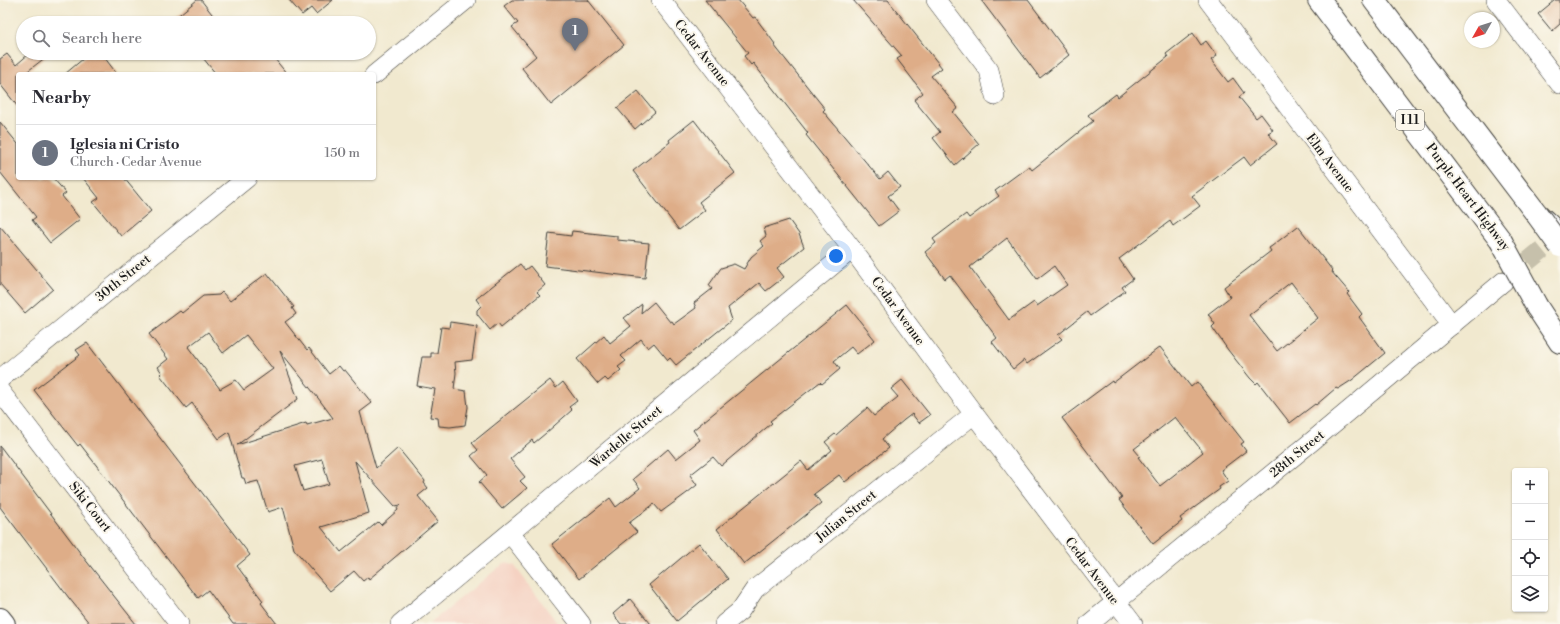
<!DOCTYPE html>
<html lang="en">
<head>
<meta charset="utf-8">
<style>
	:root { --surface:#fff; --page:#f2f2f3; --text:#2b2b33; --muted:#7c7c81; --line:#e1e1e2; --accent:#7c3aed }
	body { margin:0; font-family:"Libre Bodoni",serif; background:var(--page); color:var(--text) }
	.controls { position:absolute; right:12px; bottom:12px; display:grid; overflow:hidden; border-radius:4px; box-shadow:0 1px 3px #0004 }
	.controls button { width:36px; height:36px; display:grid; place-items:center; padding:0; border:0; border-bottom:1px solid var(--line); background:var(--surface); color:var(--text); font:20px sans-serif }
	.compass { position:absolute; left:1464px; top:12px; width:36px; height:36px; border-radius:50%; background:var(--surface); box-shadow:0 1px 3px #0004; rotate:231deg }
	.you { position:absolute; left:836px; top:256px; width:14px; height:14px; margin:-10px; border:3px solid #fff; border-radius:50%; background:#1a73e8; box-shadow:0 0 0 6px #1a73e833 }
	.badge { display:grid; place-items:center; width:26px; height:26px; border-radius:50%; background:var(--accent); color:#fff; font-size:13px; font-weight:700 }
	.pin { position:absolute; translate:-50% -33px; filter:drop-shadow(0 1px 2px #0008) }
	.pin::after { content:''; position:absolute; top:21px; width:14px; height:12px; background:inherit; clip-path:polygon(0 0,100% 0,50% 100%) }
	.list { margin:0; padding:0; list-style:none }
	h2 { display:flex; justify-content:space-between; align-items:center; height:52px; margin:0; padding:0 16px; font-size:17px }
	h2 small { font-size:13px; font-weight:400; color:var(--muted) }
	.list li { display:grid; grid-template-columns:26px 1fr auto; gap:12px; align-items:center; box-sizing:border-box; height:56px; padding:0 16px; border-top:1px solid var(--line) }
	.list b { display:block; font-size:15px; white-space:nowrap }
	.list p { margin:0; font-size:13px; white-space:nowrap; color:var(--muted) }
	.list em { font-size:13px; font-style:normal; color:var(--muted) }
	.icon { flex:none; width:22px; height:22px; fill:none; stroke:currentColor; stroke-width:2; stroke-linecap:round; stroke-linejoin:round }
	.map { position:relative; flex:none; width:1560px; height:624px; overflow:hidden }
	.search { position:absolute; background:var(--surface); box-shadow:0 1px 3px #0004; left:16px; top:16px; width:360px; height:44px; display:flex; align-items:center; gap:10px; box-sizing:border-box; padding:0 14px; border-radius:22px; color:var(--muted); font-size:15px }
	.panel { position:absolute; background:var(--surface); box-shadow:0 1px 3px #0004; left:16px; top:72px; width:360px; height:108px; border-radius:4px }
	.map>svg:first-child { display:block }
	.built { fill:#f5d2c2 }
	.building { fill:#dead88; fill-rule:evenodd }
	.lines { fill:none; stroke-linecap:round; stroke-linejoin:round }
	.minor-tunnel { stroke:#c6c0ab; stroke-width:19; stroke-dasharray:19 10; stroke-linecap:butt }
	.minor-casing { stroke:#3c3b37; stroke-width:20 }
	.major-casing { stroke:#3c3b37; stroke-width:24 }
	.highway-casing { stroke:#3c3b37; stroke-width:24 }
	.minor { stroke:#fff; stroke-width:19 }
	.major { stroke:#fff; stroke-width:22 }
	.highway { stroke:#fff; stroke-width:22 }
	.highway-bridge-casing { stroke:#3c3b37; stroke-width:24; stroke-linecap:butt }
	.highway-bridge { stroke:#fff; stroke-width:22 }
	.labels { text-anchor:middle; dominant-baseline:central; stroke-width:4; stroke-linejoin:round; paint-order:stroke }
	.shield { fill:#fbf7ec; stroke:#5f5e5a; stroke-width:1 }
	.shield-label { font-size:12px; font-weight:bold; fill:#1c1c1c }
	.street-label { font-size:13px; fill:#1c1c1c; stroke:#fbf7ec }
</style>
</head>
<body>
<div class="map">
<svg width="1560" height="624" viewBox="0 0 1560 624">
	<rect width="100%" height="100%" fill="#fbf7ec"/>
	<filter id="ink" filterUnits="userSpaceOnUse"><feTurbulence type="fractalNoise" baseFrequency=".025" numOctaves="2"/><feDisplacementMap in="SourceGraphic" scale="8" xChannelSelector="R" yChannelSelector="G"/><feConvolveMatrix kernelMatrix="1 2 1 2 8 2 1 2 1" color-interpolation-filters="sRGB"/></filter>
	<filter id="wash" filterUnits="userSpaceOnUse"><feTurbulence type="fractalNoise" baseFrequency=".012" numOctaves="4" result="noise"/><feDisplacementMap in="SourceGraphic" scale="16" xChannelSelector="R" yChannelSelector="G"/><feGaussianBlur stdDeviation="0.9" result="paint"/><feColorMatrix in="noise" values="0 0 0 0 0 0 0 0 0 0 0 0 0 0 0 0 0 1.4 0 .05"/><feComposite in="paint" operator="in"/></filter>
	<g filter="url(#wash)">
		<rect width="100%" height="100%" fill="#f1e9cf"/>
		<polygon class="built" points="506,563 514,565 558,624 429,624 498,568"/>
		<g id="blocks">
			<g class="building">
				<polygon points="197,0 201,0 219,23 169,23"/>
				<polygon points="289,0 333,0 316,14 311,8 302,15"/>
				<polygon points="512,0 588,0 624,45 551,105 522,68 536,56 512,27 518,23 504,6"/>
				<polygon points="705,0 738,0 753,18 755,17 775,44 774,45 825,109 823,111 880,179 888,172 900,187 888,196 899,211 879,226 806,135 808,133 753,63 751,65 744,56 748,53"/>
				<polygon points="853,0 888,0 942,68 931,76 958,108 953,112 979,144 955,165 933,138 940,132 914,100 923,93 897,59 902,56"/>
				<polygon points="981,0 1028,0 1069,55 1040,78"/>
				<polygon points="1555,0 1560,0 1560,24 1552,31 1538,14"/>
				<path d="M1193,33L1201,45L1206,41L1217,56L1211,60L1228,82L1233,78L1244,93L1239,97L1256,118L1261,114L1273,130L1268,133L1277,144L1250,165L1244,157L1192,196L1200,206L1173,226L1170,221L1119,259L1133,279L1122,287L1125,291L1090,316L1087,312L1069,326L1058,335L1062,339L1027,364L1024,360L1013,369L992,342L997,338L950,275L945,279L925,252L936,243L933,239L966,214L969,218L981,209L999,196L995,191L1029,166L1032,170L1093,121L1088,115L1116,94L1118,97L1168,57L1166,54ZM1007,238L1037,279L1054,266L1067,285L1037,306L1034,302L1009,320L970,267Z"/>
				<polygon points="30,53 51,53 24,74 18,74 18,107 0,84 0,59 7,54 16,65"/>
				<polygon points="90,53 101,53 117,74 65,74"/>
				<polygon points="199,53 248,53 252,59 259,53 270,53 287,74 216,74"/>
				<polygon points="638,91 655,112 635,129 617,108"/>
				<polygon points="694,120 735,173 699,202 705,210 679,230 633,171 670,142 669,140"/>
				<polygon points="0,122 18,144 18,178 53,178 66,193 62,196 80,219 50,243 32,220 36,217 0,172"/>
				<polygon points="83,178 124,178 151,211 121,236 93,202 99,198"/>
				<polygon points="789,220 799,234 804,247 777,268 784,277 766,291 759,283 728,308 732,320 676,365 670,358 668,360 654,343 648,348 641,339 621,356 626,361 618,367 621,370 608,381 605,378 598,384 577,359 604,335 610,343 631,326 624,318 642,304 641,313 654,302 670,322 672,321 674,324 696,308 694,303 712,289 709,285 721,268 734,264 744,269 751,257 764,246 760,241 766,236 764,228"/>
				<polygon points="0,226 53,289 25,313 0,284"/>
				<path d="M1298,226L1332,270L1331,271L1349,292L1347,294L1362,314L1359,317L1385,353L1352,380L1338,389L1336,388L1316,405L1315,404L1290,423L1258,382L1256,384L1250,378L1228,350L1212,327L1215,324L1208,314L1230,297L1224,287L1271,251L1269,248L1272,246ZM1291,282L1318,318L1277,351L1249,315Z"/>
				<polygon points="572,231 617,236 617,240 649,243 645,278 545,266 549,233 571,236"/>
				<polygon points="520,264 525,270 530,266 545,285 537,292 540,295 501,327 498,323 490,330 477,314 477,310 481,306 476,299"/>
				<path d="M267,273L294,307L292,308L296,314L285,322L307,350L309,348L329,374L339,366L343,371L345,370L372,403L360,412L376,468L398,448L425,481L424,483L428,488L418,496L438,521L369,579L368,577L363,581L354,571L330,591L294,549L283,507L268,512L258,481L246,484L244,478H242L229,432L219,439L192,403L186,408L160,375L162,373L158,367L168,359L149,334L180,311L182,313L203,296L219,295L222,292L230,301ZM208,332L223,353L246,335L273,369L244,390L236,380L220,389L188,347ZM280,351L318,398L333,418L307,425L306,423L237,445L298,399ZM322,459L329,484L303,491L295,466ZM355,461L395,506L401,505L397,508L398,510L381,525L378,522L341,552L321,527L369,513Z"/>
				<polygon points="847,305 875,340 857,354 851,347 834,361 840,369 822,384 820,382 770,421 772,423 721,466 713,457 690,475 697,485 687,493 661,512 654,504 629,523 637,532 579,579 552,544 610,498 616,507 640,488 633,479 668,449 676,459 700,440 693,430"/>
				<polygon points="450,322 477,326 472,360 455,362 456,373 454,389 466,391 468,407 465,425 450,427 439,426 438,418 430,417 435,389 417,386 422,357 431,357 431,353 437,353 441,327 449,328"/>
				<polygon points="87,343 250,555 237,566 263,601 261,603 277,624 233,624 208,590 198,598 80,444 78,446 34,390 80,355 76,350"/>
				<path d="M1160,347L1191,387L1197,382L1244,442L1241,444L1246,451L1221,470L1228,481L1219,487L1220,489L1180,518L1182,521L1153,544L1130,514L1119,500L1122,498L1062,418L1112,381L1113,383ZM1175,417L1203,452L1160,486L1138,457L1140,456L1134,449Z"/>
				<polygon points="550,380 556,388 563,382 577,401 569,407 572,410 546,433 534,443 532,440 510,459 525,477 520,481 527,488 502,509 479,482 487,475 471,456 478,450 472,443"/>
				<polygon points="902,380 930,415 919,423 912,414 904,420 882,439 889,448 845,482 839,475 814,494 821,503 744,564 717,529 801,461 808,470 832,450 825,442 835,434 836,435 867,408 874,416 898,397 891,389"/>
				<polygon points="0,446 84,558 136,624 90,624 69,598 0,507"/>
				<polygon points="699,543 728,579 677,621 649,585"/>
				<polygon points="630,599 651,624 621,624 613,614"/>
			</g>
		</g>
	</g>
	<g filter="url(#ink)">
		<use href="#blocks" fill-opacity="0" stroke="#3c3b37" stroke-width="1"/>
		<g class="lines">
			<polyline class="minor-tunnel" points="1505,280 1560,235"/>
			<g class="minor-casing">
				<g id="minor">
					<polyline points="661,0 852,249 974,414 1133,624"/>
					<polyline points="936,0 989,70 995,96"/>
					<polyline points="1208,0 1452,325"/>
					<polyline points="1496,0 1560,84"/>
					<polyline points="374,75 466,0"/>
					<polyline points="0,379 247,178"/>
					<polyline points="0,391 179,624"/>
					<polyline points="510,533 581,624"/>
					<polyline points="400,624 852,249"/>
					<polyline points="724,624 740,611 755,589 974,414"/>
					<polyline points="1089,624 1316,438 1504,281"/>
				</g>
			</g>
			<g class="major-casing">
				<polyline id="major" points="0,619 4,624"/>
			</g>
			<g class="highway-casing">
				<g id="highway">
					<polyline points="1319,0 1501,241"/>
					<polyline points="1374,0 1536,213 1550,226"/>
					<polyline points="1537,307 1560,342"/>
				</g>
			</g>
			<use href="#minor" class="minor"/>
			<use href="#major" class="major"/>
			<use href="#highway" class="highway"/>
			<g class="highway-bridge-casing">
				<g id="highway-bridge">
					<polyline points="1536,213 1560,246"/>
					<polyline points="1501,241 1537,307"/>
				</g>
			</g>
			<use href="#highway-bridge" class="highway-bridge"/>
		</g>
	</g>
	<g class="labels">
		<rect class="shield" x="1396" y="110" width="28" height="20" rx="3"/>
		<g class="shield-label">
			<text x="1410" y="120">I 11</text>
		</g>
		<g class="street-label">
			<text transform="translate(702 53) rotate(52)">Cedar Avenue</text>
			<text transform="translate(1330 163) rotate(53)">Elm Avenue</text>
			<text transform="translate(1468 197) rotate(53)">Purple Heart Highway</text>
			<text transform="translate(123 278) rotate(-39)">30th Street</text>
			<text transform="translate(898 311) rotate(54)">Cedar Avenue</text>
			<text transform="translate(626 437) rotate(-40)">Wardelle Street</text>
			<text transform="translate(1297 454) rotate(-39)">28th Street</text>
			<text transform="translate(90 507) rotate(52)">Siki Court</text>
			<text transform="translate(846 516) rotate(-39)">Julian Street</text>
			<text transform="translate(1092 571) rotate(53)">Cedar Avenue</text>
		</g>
	</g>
</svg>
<div class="controls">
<button>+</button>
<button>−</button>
<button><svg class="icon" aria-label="locate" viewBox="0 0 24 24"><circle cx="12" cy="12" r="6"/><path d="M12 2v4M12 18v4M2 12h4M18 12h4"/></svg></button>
<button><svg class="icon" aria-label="layers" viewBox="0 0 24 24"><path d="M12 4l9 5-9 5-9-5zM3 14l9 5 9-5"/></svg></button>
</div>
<svg class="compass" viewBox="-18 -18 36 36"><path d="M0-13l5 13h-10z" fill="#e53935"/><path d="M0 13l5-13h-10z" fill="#7c7c81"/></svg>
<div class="you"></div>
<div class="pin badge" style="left:575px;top:51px;background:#6b7280">1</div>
<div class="search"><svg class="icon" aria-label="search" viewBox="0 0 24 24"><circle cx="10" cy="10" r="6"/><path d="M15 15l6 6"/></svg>Search here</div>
<section class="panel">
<h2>Nearby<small></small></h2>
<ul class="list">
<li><span class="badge" style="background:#6b7280">1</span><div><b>Iglesia ni Cristo</b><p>Church · Cedar Avenue</p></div><em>150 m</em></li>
</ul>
</section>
</div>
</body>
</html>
